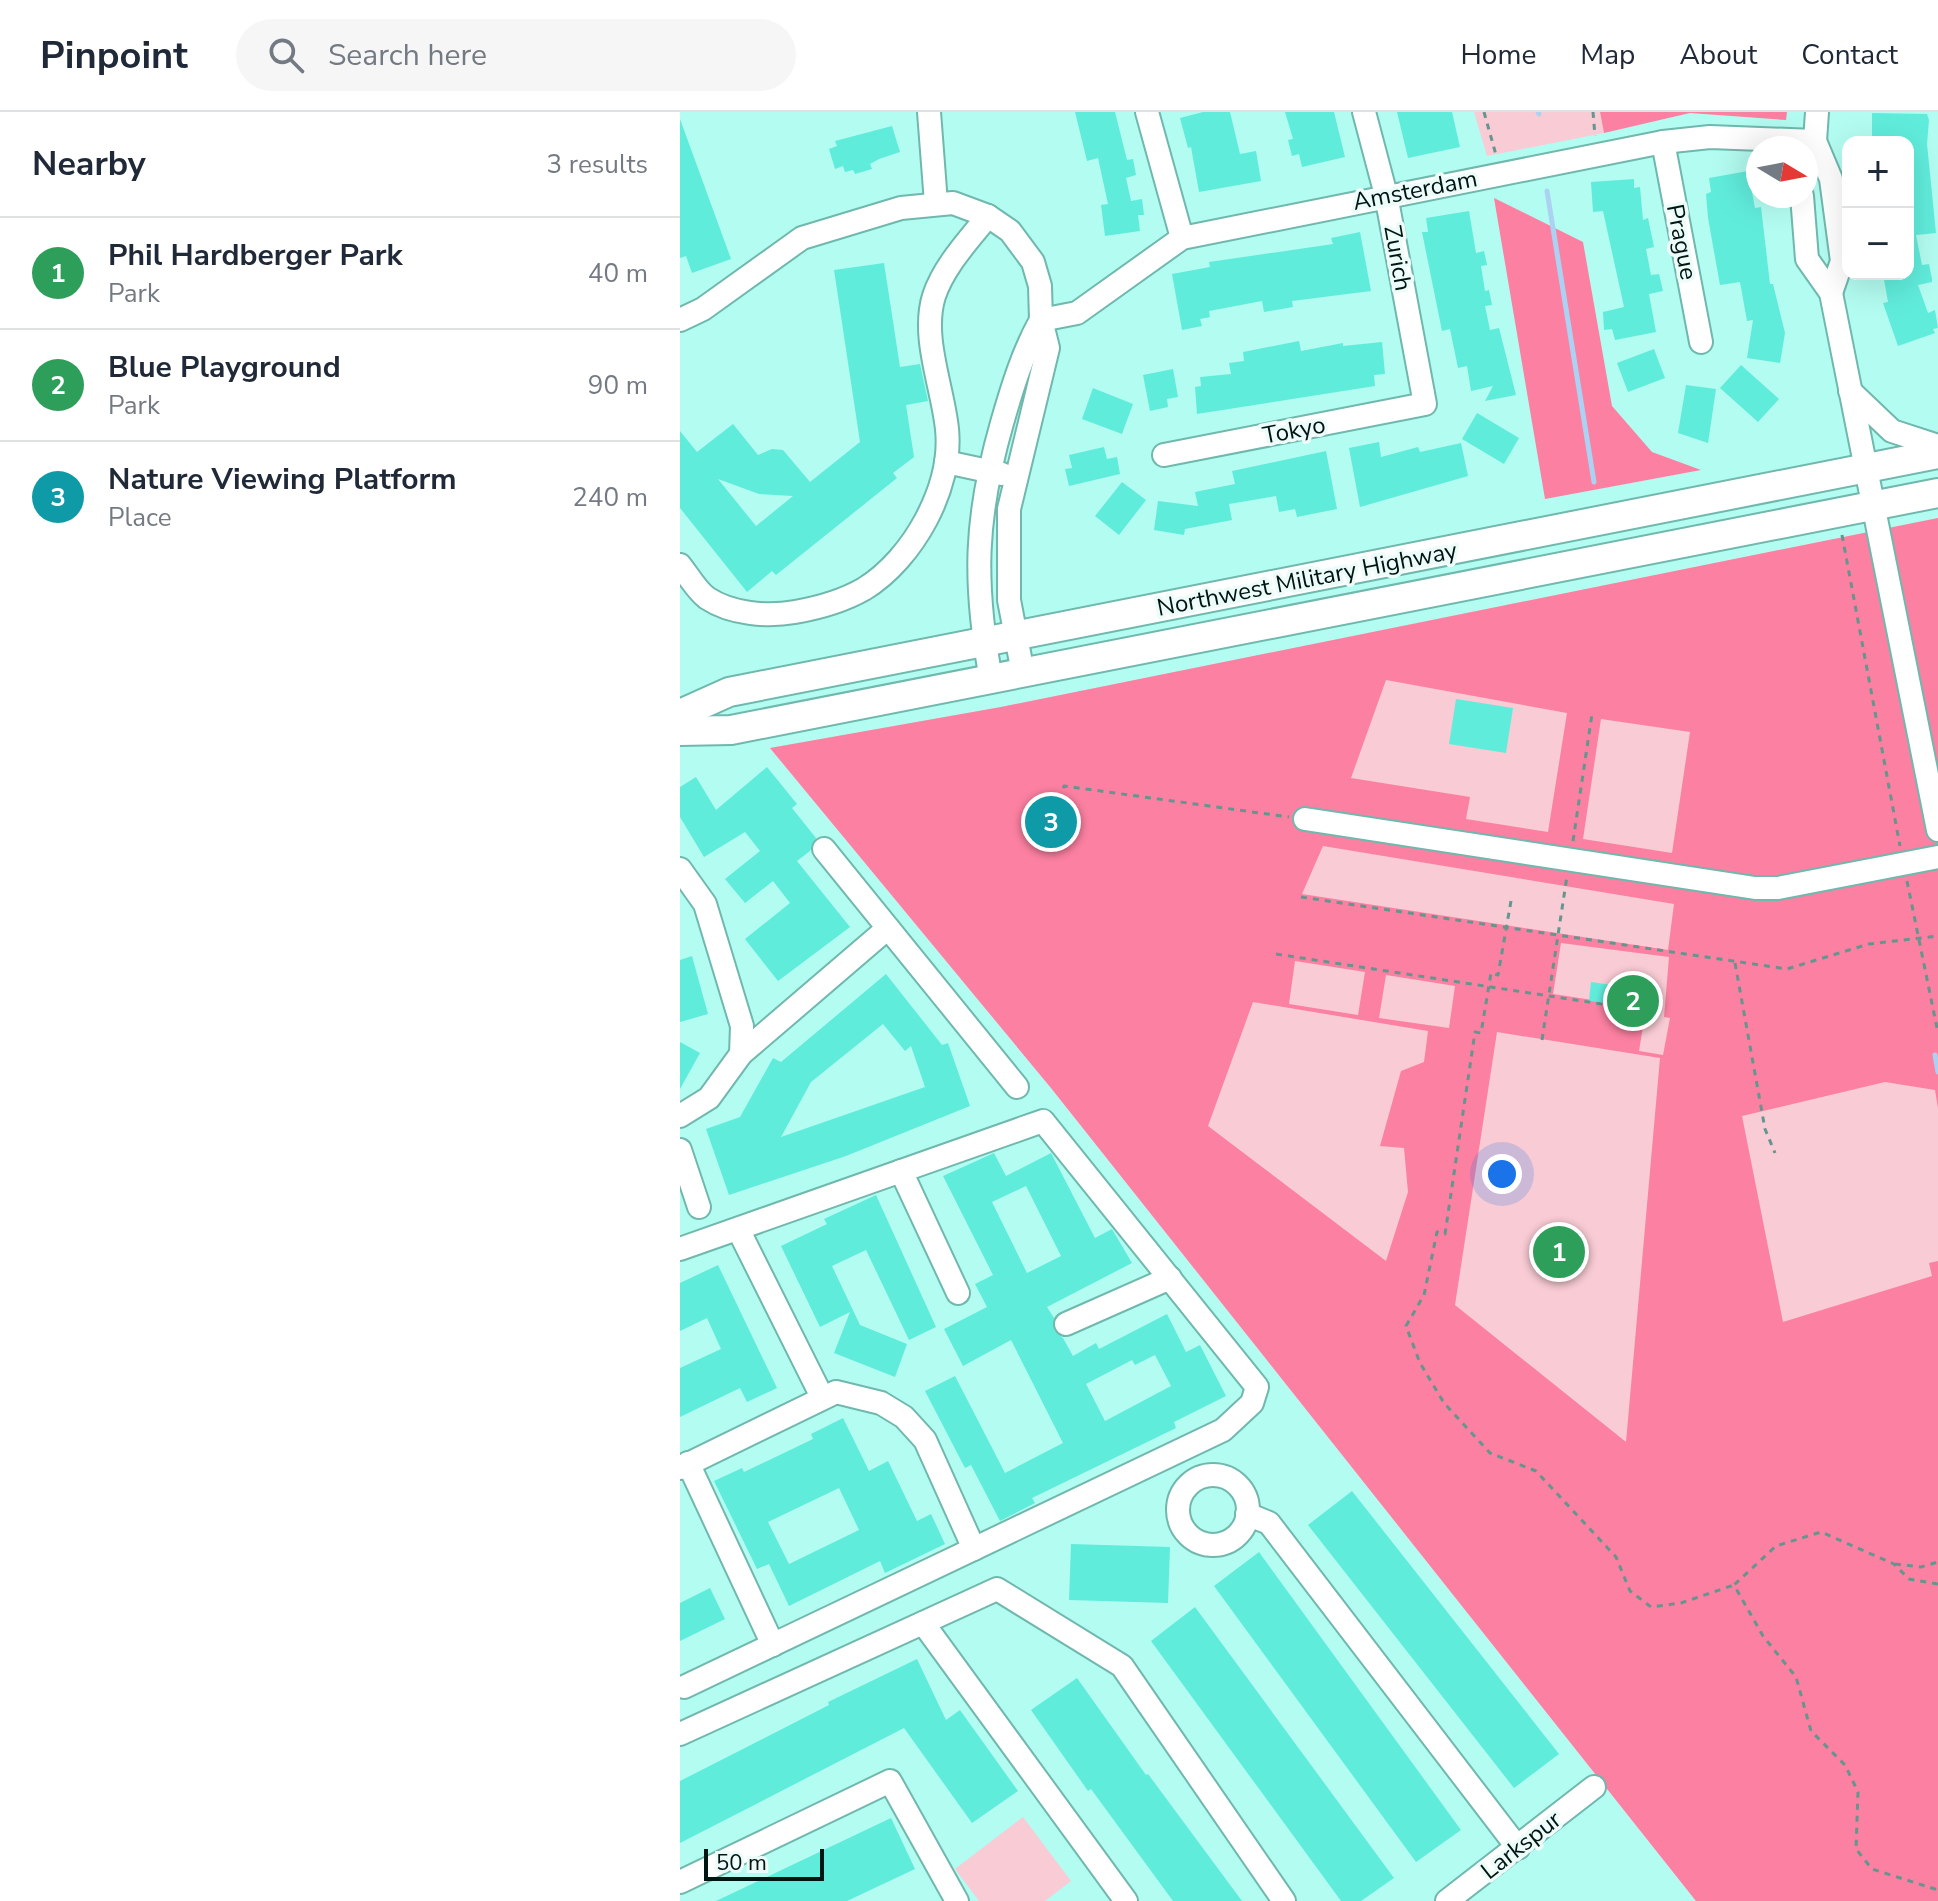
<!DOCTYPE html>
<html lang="en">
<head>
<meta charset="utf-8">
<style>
	:root { --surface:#fff; --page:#f6f6f7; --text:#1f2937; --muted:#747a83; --line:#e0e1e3; --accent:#ea580c }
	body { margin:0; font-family:"Nunito Sans",sans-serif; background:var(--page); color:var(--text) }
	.controls { position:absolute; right:24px; top:24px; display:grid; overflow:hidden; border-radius:16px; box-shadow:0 8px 32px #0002 }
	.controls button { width:72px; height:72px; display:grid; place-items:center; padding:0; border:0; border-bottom:2px solid var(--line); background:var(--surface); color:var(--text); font:40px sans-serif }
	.compass { position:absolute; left:1066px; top:24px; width:72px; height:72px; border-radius:50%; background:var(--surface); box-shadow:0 8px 32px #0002; rotate:100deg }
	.scale { position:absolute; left:24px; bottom:20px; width:120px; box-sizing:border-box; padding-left:8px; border:4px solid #001613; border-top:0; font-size:22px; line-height:28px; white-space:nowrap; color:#001613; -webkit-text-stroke:6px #eefcf9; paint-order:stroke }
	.you { position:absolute; left:822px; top:1062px; width:28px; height:28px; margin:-20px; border:6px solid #fff; border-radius:50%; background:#1a73e8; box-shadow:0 0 0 12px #1a73e833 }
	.badge { display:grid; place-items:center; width:52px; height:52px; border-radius:50%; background:var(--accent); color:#fff; font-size:26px; font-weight:700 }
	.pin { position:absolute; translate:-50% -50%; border:4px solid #fff; box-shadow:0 2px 8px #0006 }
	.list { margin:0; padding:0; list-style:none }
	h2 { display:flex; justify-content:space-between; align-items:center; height:104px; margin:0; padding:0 32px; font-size:34px }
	h2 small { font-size:26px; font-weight:400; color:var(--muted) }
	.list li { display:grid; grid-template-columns:52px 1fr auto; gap:24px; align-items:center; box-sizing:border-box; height:112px; padding:0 32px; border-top:2px solid var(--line) }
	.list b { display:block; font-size:30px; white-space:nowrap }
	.list p { margin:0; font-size:26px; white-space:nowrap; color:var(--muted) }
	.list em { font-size:26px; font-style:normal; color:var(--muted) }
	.icon { flex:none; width:44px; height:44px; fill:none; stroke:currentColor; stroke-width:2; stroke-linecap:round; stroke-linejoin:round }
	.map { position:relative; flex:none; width:1258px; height:1789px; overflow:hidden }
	header { display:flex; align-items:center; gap:48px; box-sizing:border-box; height:112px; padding:0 40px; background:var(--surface); border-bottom:2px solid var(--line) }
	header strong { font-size:38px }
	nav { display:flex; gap:44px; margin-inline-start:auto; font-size:28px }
	.search { width:560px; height:72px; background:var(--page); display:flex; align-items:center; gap:20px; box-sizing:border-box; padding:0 28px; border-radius:44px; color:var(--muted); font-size:30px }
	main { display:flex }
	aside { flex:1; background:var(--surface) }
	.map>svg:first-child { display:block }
	.green { fill:#f9cbd4 }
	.forest { fill:#fc80a1; fill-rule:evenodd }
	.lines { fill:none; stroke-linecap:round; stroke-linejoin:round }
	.stream { stroke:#abd2f3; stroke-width:5 }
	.building { fill:#60ecdb; fill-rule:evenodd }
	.minor-casing { stroke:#70b8ad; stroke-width:26 }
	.major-casing { stroke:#70b8ad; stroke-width:32 }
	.path { stroke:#64968e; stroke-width:3; stroke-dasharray:6 6; stroke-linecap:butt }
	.minor { stroke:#fff; stroke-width:22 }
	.major { stroke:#fff; stroke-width:28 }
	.labels { text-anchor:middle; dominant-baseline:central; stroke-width:7; stroke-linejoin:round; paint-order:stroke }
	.street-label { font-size:24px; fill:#001613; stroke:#eefcf9 }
</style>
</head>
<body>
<header>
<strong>Pinpoint</strong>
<div class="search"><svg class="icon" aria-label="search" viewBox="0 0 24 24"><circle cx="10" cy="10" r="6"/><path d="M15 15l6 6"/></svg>Search here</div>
<nav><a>Home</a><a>Map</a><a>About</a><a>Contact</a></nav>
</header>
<main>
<aside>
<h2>Nearby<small>3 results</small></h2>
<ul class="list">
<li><span class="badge" style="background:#2e9e5b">1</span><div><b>Phil Hardberger Park</b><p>Park</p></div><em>40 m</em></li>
<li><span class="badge" style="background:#2e9e5b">2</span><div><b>Blue Playground</b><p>Park</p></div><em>90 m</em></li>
<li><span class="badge" style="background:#0f9aa8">3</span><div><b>Nature Viewing Platform</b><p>Place</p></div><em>240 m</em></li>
</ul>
</aside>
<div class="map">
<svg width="1258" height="1789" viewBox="0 0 1258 1789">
	<rect width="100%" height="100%" fill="#b3fcf1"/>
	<g class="green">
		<polygon points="794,0 920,0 924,21 807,44"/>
		<polygon points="1258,406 1258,1789 1016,1789 371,976 90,636 321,595"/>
		<polygon points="343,1705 391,1769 365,1789 299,1789 275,1757"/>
	</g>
	<g class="forest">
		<polygon points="920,0 1107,0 1106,8 1010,1 924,21"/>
		<polygon points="814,86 903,130 932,294 972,340 1021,358 865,387"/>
		<path d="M1258,406V996L1255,978L1205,970L1062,1004L1103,1210L1252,1164L1249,1151L1258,1149V1789H1016L371,976L90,636L321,595ZM706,568L887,601L868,720L786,707L790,685L671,666ZM921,607L1010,620L992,741L903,727ZM643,734L994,792L988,838L622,782ZM881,831L989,845L984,905L990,906L983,943L959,939L966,896L873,882ZM615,849L685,860L678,903L609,892ZM706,863L775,874L769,916L699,906ZM573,890L748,919L744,950L721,959L700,1034L724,1036L728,1080L706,1149L528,1014ZM817,920L980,946L946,1330L775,1193Z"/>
	</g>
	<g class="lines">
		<g class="stream">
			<polyline points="858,0 859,2"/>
			<polyline points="867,79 914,370"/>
			<polyline points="1255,943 1258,960"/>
		</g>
	</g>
	<g class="building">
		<polygon points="395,0 435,0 447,48 453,47 456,63 446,66 451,89 462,87 464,103 458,103 460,119 425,124 421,93 428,92 418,46 407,49"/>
		<polygon points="523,0 550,0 560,42 576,39 581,69 519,80 511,35 508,36 500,6"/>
		<polygon points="605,0 654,0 665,45 622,55 619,42 612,44 608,28 613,27"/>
		<polygon points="717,0 772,0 780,35 728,46"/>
		<polygon points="1192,1 1247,2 1249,8 1247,32 1256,121 1236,123 1242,153 1249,152 1252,167 1252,170 1238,173 1248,201 1255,198 1258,216 1253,217 1255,221 1218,234 1203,191 1208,190 1203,162 1228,162 1228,30 1192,30"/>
		<polygon points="0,7 51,147 12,161 6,144 0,146"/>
		<polygon points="212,14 220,40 199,47 190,52 192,57 175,62 173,58 165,60 163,54 155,57 149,37 157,34 155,29"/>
		<polygon points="1068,59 1075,96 1081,95 1090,172 1093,172 1105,221 1100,251 1067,246 1073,208 1067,209 1060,170 1040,173 1028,106 1026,82 1031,80 1029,66"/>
		<polygon points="954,67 954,76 960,75 963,108 968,106 974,135 966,137 971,163 979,162 983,179 969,182 976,220 935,228 932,217 924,218 923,200 944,195 923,99 913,100 911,70"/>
		<polygon points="789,99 796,141 804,139 807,153 801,154 805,179 809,178 812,193 805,194 810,218 819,216 836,283 805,289 813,274 791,279 787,254 778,256 770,217 762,219 742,120 748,120 746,106"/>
		<polygon points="680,120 691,179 612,189 613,195 584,200 582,189 529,199 530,205 520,207 522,214 502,218 492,162 530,155 529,150 653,132 651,126"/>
		<path d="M204,151L220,255L240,252L248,289L226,293L234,345L213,361L217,366L96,463L92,459L67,480L0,396V319L17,340L53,312L78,343L92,337L103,338L130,370L180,330L154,158ZM38,367L79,382L113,384L76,414Z"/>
		<polygon points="619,229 621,239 663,231 663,234 702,230 705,262 694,263 695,274 517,302 515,275 521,274 520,265 551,262 549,251 564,249 563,240"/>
		<polygon points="974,237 985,266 948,280 937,251"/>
		<polygon points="1061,253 1099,287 1078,310 1040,276"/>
		<polygon points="493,257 498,285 487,287 488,295 470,299 463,263"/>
		<polygon points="1006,273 1036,277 1028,331 998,321"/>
		<polygon points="413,276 453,292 442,322 402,307"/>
		<polygon points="797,301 839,326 824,352 782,327"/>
		<polygon points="699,330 701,345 738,335 740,340 781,331 788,364 680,395 669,336"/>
		<polygon points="424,335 427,347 437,345 440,362 389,374 385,357 392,356 389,343"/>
		<polygon points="646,339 657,397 617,405 615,397 599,400 596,384 549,392 552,408 505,417 504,423 474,418 478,389 518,394 515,380 555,372 552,359"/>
		<polygon points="442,370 466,388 439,423 415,404"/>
		<polygon points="776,587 833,596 826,641 769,632"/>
		<polygon points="87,655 117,692 112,696 136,726 130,739 117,749 170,815 98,869 65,827 110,791 93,769 65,791 45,767 80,739 65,720 24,745 0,705 0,675 16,665 36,698"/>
		<polygon points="12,844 28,902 0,910 0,848"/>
		<path d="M206,862L262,933L268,931L290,994L166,1044L49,1083L26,1017L60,1005L93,946L101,950ZM203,912L225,939L231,934L245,975L101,1025L131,970Z"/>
		<polygon points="911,870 959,877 956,896 909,889"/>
		<polygon points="0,930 20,941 0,977"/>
		<path d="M314,1041L326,1064L371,1041L415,1126L432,1117L452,1151L367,1195L374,1206V1218L383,1226L393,1244L416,1231L419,1237L487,1202L506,1240L520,1233L546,1284L494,1310L496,1316L352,1386L355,1391L320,1409L291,1353L285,1356L245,1279L275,1264L325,1361L383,1331L331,1228L283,1254L264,1217L307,1195L295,1172L313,1163L263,1064ZM346,1074L381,1144L347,1161L312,1090ZM475,1243L491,1274L425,1309L406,1272L452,1248L455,1253Z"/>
		<polygon points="196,1083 256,1215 229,1228 186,1138 152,1154 180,1213 227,1232 215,1265 154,1241 170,1200 140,1215 101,1134 147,1112 144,1107"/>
		<polygon points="38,1153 97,1276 67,1290 60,1276 0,1305 0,1256 41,1237 27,1206 0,1219 0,1171"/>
		<path d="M163,1306L189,1359L208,1349L237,1409L251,1402L265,1432L205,1461L200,1449L109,1494L89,1452L77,1457L34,1369L62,1356L64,1360L133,1327L131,1322ZM159,1376L179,1418L109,1452L88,1410Z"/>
		<polygon points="672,1379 879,1642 834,1676 628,1413"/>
		<polygon points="391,1432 490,1435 488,1491 389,1488"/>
		<polygon points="579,1440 781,1718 736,1750 534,1474"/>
		<polygon points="30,1476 45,1507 0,1529 0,1491"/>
		<polygon points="515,1495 714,1766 681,1789 661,1789 471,1529"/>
		<polygon points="237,1547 266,1608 280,1598 338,1679 292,1711 224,1616 0,1731 0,1669 149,1593 148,1590"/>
		<polygon points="397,1566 466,1663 468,1662 562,1789 493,1789 411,1677 408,1679 351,1598"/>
		<polygon points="211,1706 235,1757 167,1789 36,1789"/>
	</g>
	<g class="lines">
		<g class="minor-casing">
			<g id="minor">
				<polyline points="249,0 256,91"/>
				<polyline points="467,0 502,126"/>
				<polyline points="1135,29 1151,67 1162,149 1151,181"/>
				<polyline points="983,30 1021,230"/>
				<polyline points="1126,57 1135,29 1137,0"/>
				<polyline points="1122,84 1127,147 1151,181 1258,718"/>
				<polyline points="0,208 23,197 122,126 221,96 273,91 308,104 330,119 353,150 360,174 361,208 368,236 329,397 329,488 343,561"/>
				<polyline points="361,208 397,201 502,126 983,30 1030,25 1135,29"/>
				<polyline points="1170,279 1212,319 1258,334"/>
				<polyline points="484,343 745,292 706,83 684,0"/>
				<polyline points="266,350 322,362"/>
				<path d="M0,453C8,463 17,479 27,486C51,502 87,505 115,500C138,496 163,489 184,477C233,447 273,375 267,317C263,276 241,225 254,184C264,154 288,129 308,104"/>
				<path d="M311,567C293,470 295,405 322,311C332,276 343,240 361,208"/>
				<polyline points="625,707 1075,776 1098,776 1258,745"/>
				<polyline points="144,737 337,975"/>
				<polyline points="0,757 25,792 62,914 61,942 29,986 0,1004"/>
				<polyline points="61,942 208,816"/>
				<polyline points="0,1038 19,1095"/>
				<polyline points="221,1059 278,1181"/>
				<polyline points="58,1117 142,1285"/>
				<polyline points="0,1137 363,1009 577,1275 572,1291 543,1318 4,1575"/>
				<polyline points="386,1212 490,1166"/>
				<polyline points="8,1351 93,1533"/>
				<polyline points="0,1356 156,1280 201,1291 224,1305 245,1328 294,1437"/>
				<circle cx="533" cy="1398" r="35"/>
				<polyline points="567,1402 589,1411 838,1736"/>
				<polyline points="243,1511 446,1789"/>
				<polyline points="0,1622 317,1477 442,1554 604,1789"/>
				<polyline points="0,1770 210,1669 277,1789"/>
				<polyline points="767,1789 914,1675"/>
			</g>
		</g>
		<g class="major-casing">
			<g id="major">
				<polyline points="0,602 49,580 1258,342"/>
				<polyline points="0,619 51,618 1258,381"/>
			</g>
		</g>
		<g class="path">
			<polyline points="804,0 816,43"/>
			<polyline points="913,0 915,24"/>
			<polyline points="1162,423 1220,734"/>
			<polyline points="371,710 384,674 609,705"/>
			<polyline points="893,729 912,602"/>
			<polyline points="1227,769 1258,921"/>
			<polyline points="621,785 1107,857 1189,832 1258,824"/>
			<polyline points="831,789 818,863 811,861 801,921 795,920 765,1122 757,1120 744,1183 726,1214 740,1251 764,1291 810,1341 856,1359 936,1445 950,1479 971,1495 1001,1491 1054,1473"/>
			<polyline points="596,842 980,901"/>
			<polyline points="1055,851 1085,1017 1095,1041"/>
			<polyline points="862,928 887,764"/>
			<polyline points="1215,1452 1241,1455 1258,1450"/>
			<polyline points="1258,1472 1229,1467 1214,1452 1141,1420 1096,1434 1054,1473 1083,1524 1116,1565 1131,1619 1165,1653 1178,1680 1176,1737 1192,1757 1258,1778"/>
		</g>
		<use href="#minor" class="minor"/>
		<use href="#major" class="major"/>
	</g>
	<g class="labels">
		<g class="street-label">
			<text transform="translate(735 78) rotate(-11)">Amsterdam</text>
			<text transform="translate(1002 130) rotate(79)">Prague</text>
			<text transform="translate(718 146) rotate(80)">Zurich</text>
			<text transform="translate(614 318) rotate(-11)">Tokyo</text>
			<text transform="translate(627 467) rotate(-11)">Northwest Military Highway</text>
			<text transform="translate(841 1733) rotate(-38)">Larkspur</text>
		</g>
	</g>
</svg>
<div class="controls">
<button>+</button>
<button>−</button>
</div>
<svg class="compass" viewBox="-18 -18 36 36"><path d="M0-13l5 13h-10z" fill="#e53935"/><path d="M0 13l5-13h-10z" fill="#747a83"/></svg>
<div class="scale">50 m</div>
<div class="you"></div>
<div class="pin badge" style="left:879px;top:1140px;background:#2e9e5b">1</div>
<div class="pin badge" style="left:953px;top:889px;background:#2e9e5b">2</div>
<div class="pin badge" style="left:371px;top:710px;background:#0f9aa8">3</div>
</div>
</main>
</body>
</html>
